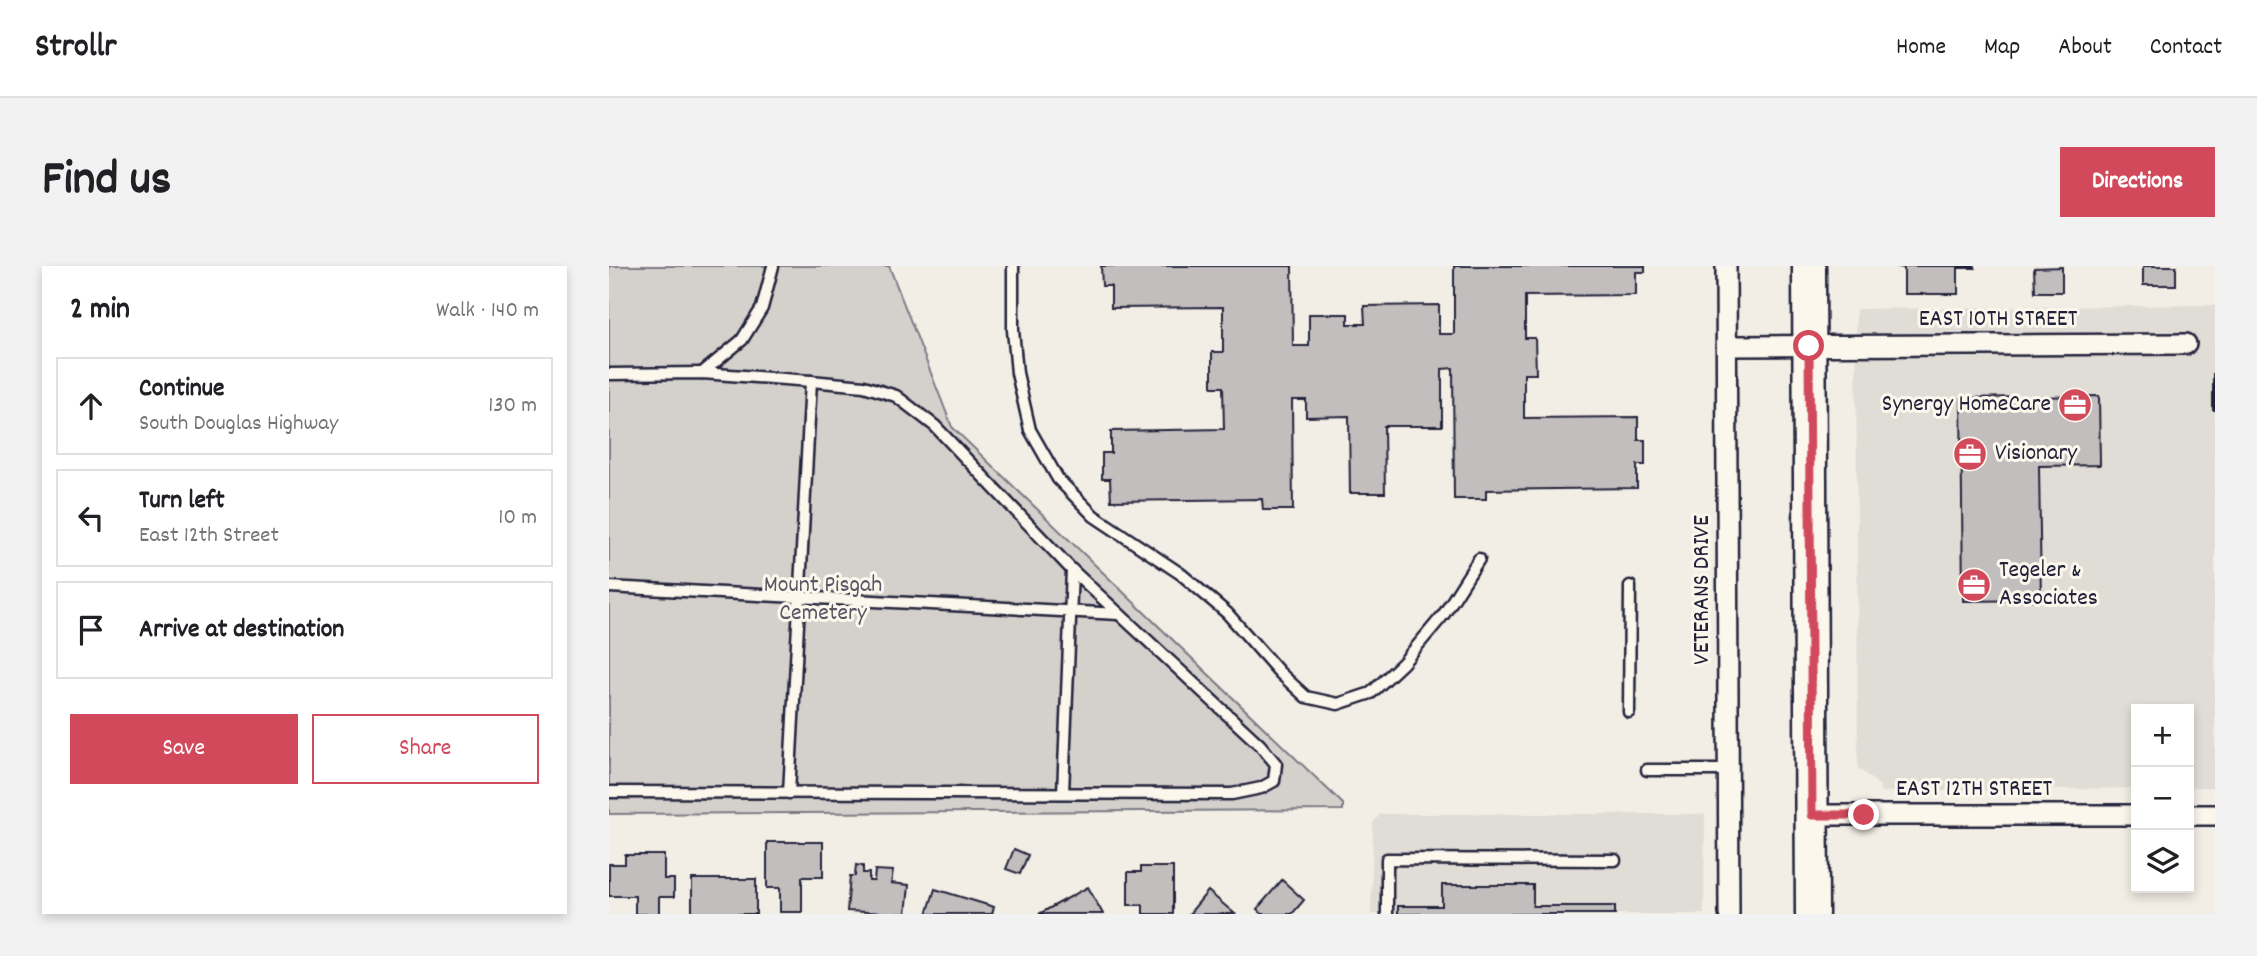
<!DOCTYPE html>
<html lang="en">
<head>
<meta charset="utf-8">
<style>
	:root { --surface:#fff; --page:#f2f2f2; --text:#202124; --muted:#757577; --line:#e0e0e0; --accent:#d1495b }
	body { margin:0; font-family:Dekko,sans-serif; background:var(--page); color:var(--text) }
	.controls { position:absolute; right:21px; bottom:21px; display:grid; overflow:hidden; border-radius:0px; box-shadow:0 4px 10px #0003 }
	.controls button { width:63px; height:63px; display:grid; place-items:center; padding:0; border:0; border-bottom:2px solid var(--line); background:var(--surface); color:var(--text); font:35px sans-serif }
	.stop { position:absolute; width:21px; height:21px; margin:-16px; border:5px solid #d1495b; border-radius:50%; background:#fff }
	.stop.end { background:#d1495b; border-color:#fff; box-shadow:0 2px 7px #0008 }
	.list { margin:0; padding:0; list-style:none }
	h2 { display:flex; justify-content:space-between; align-items:center; height:91px; margin:0; padding:0 28px; font-size:30px }
	h2 small { font-size:23px; font-weight:400; color:var(--muted) }
	.list li { display:grid; grid-template-columns:46px 1fr auto; gap:21px; align-items:center; box-sizing:border-box; height:98px; margin:0 14px 14px; padding:0 14px; border:2px solid var(--line); border-radius:0px }
	.list b { display:block; font-size:26px; white-space:nowrap }
	.list p { margin:0; font-size:23px; white-space:nowrap; color:var(--muted) }
	.list em { font-size:23px; font-style:normal; color:var(--muted) }
	.actions { display:flex; gap:14px; padding:21px 28px }
	.actions a { flex:1; padding:16px 0; border:2px solid var(--accent); border-radius:0px; text-align:center; font-size:24px; color:var(--accent) }
	.actions .main { background:var(--accent); color:#fff }
	.icon { flex:none; width:38px; height:38px; fill:none; stroke:currentColor; stroke-width:2; stroke-linecap:round; stroke-linejoin:round }
	.map { position:relative; flex:none; width:1606px; height:648px; overflow:hidden; border-radius:0px }
	header { display:flex; align-items:center; gap:42px; box-sizing:border-box; height:98px; padding:0 35px; background:var(--surface); border-bottom:2px solid var(--line) }
	header strong { font-size:33px }
	nav { display:flex; gap:38px; margin-inline-start:auto; font-size:24px }
	.intro { display:flex; align-items:center; justify-content:space-between; box-sizing:border-box; height:168px; padding:0 42px }
	h1 { margin:0; font-size:49px }
	.button { padding:18px 32px; border-radius:0px; background:var(--accent); color:#fff; font-size:24px; font-weight:700 }
	main { display:flex; gap:42px; padding:0 42px }
	aside { flex:1; background:var(--surface); border-radius:0px; box-shadow:0 4px 10px #0003 }
	.map>svg:first-child { display:block }
	.built { fill:#e0dcd6 }
	.green { fill:#d4d1cc; stroke:#7b7a84; stroke-width:2 }
	.building { fill:#c2bebe; stroke:#22223b; stroke-width:2 }
	.lines { fill:none; stroke-linecap:round; stroke-linejoin:round }
	.lane-casing { stroke:#22223b; stroke-width:15 }
	.street-casing { stroke:#22223b; stroke-width:24 }
	.primary-casing { stroke:#22223b; stroke-width:37 }
	.lane { stroke:#fbf7ec; stroke-width:10 }
	.street { stroke:#fbf7ec; stroke-width:19 }
	.primary { stroke:#fbf7ec; stroke-width:32 }
	.route { stroke:#d1495b; stroke-width:9 }
	.labels { text-anchor:middle; dominant-baseline:central; stroke-width:6; stroke-linejoin:round; paint-order:stroke }
	.street-label { font-size:24px; fill:#22223b; stroke:#fbf7ec }
	.poi-label { font-size:24px; fill:#22223b; stroke:#fbf7ec; text-anchor:start }
	.park-label { font-size:24px; fill:#575766; stroke:#fbf7ec }
</style>
</head>
<body>
<header>
<strong>Strollr</strong>
<nav><a>Home</a><a>Map</a><a>About</a><a>Contact</a></nav>
</header>
<div class="intro"><h1>Find us</h1><a class="button">Directions</a></div>
<main>
<aside>
<h2>2 min<small>Walk · 140 m</small></h2>
<ul class="list">
<li><svg class="icon" aria-label="ahead" viewBox="0 0 24 24"><path d="M12 20V5M6 11l6-6 6 6"/></svg><div><b>Continue</b><p>South Douglas Highway</p></div><em>130 m</em></li>
<li><svg class="icon" aria-label="left" viewBox="0 0 24 24"><path d="M17 20v-9H6M10 6l-5 5 5 5"/></svg><div><b>Turn left</b><p>East 12th Street</p></div><em>10 m</em></li>
<li><svg class="icon" aria-label="arrive" viewBox="0 0 24 24"><path d="M6 21V4h12l-3 4 3 4H6"/></svg><div><b>Arrive at destination</b></div></li>
</ul>
<div class="actions"><a class="main">Save</a><a>Share</a></div>
</aside>
<div class="map">
<svg width="1606" height="648" viewBox="0 0 1606 648">
	<rect width="100%" height="100%" fill="#f2eee5"/>
	<filter id="ink" filterUnits="userSpaceOnUse"><feTurbulence type="fractalNoise" baseFrequency=".0143" numOctaves="2"/><feDisplacementMap in="SourceGraphic" scale="14" xChannelSelector="R" yChannelSelector="G"/><feConvolveMatrix kernelMatrix="1 2 1 2 8 2 1 2 1" color-interpolation-filters="sRGB"/></filter>
	<g filter="url(#ink)">
		<g class="built">
			<polygon points="1606,39 1606,521 1580,521 1580,443 1527,443 1527,522 1271,526 1271,520 1249,502 1247,43"/>
			<polygon points="771,548 1096,548 1095,648 762,648 764,557"/>
		</g>
		<polygon class="green" points="0,0 280,0 343,161 734,538 734,544 0,548"/>
		<g class="building">
			<polygon points="492,0 683,0 684,80 700,80 700,48 739,48 739,58 756,58 755,40 830,39 830,68 845,68 845,0 1036,0 1036,6 1027,6 1027,29 916,30 916,72 926,72 927,108 915,108 915,152 1029,151 1029,174 1036,174 1036,199 1028,199 1028,222 877,224 877,233 845,233 844,102 833,103 833,160 775,160 776,227 741,227 740,150 697,151 697,134 683,134 684,244 654,244 653,233 502,235 501,213 493,213 493,187 502,187 502,165 615,163 614,121 603,121 603,86 614,86 614,41 502,42 502,20 493,20"/>
			<polygon points="1286,0 1366,0 1366,2 1349,2 1349,28 1295,28 1295,2"/>
			<rect x="1534" y="0" width="33" height="19"/>
			<polygon points="1453,1 1453,26 1426,26 1425,2"/>
			<rect x="1604" y="108" width="2" height="36"/>
			<polygon points="1490,130 1491,199 1430,200 1432,334 1354,335 1352,132"/>
			<polygon points="158,576 214,576 214,611 193,611 193,646 171,646 171,622 158,622"/>
			<polygon points="405,583 419,589 411,608 397,603"/>
			<polygon points="16,589 55,589 55,613 65,613 65,631 50,631 50,648 26,648 26,630 0,630 0,598 16,598"/>
			<polygon points="247,599 254,600 254,607 260,607 260,615 265,615 266,604 284,605 282,617 300,619 297,648 238,645 241,610 246,610"/>
			<polygon points="532,601 564,601 564,648 534,648 534,639 519,639 519,606 532,606"/>
			<rect x="83" y="613" width="64" height="35"/>
			<polygon points="673,614 695,634 683,648 653,648 648,643"/>
			<polygon points="833,619 924,619 924,640 1006,640 1006,648 789,648 789,640 833,640"/>
			<polygon points="479,621 494,648 430,648"/>
			<polygon points="326,623 385,641 383,648 318,648"/>
			<polygon points="599,625 626,648 580,648"/>
		</g>
		<g class="lines">
			<g class="lane-casing">
				<g id="lane">
					<polyline points="404,0 404,64 408,107 421,164 449,213 485,250 572,308 618,347 671,407 697,431 729,438 762,427 794,397 835,348 870,293"/>
					<polyline points="93,107 133,74 153,42 164,0"/>
					<polyline points="0,108 93,107 202,115 255,120 287,130 326,160 463,304 651,479 667,498 665,515 652,522 623,528 0,526"/>
					<polyline points="0,321 510,348"/>
					<polyline points="1020,446 1021,320"/>
					<polyline points="1038,504 1120,504"/>
					<polyline points="180,527 202,115"/>
					<polyline points="454,527 463,304"/>
					<polyline points="778,648 778,593 1006,594"/>
				</g>
			</g>
			<g class="street-casing">
				<g id="street">
					<polyline points="1117,0 1120,648"/>
					<polyline points="1118,80 1577,78"/>
					<polyline points="1203,549 1527,549"/>
					<polyline points="1580,549 1606,549"/>
				</g>
			</g>
			<g class="primary-casing">
				<polyline id="primary" points="1200,0 1203,648"/>
			</g>
			<use href="#lane" class="lane"/>
			<use href="#street" class="street"/>
			<use href="#primary" class="primary"/>
		</g>
	</g>
	<g class="lines" filter="url(#ink)">
		<polyline class="route" points="1200,80 1203,549 1255,549"/>
	</g>
	<defs>
		<g id="office-disc" transform="scale(1.75)"><circle r="9.5" fill="#d1495b" stroke="#fbf7ec"/><path d="M-6-3h4V-5.5h4V-3h4V5H-6ZM-1-4.5V-3h2v-1.5ZM-6 0V1H6V0Z" fill="#fff"/></g>
	</defs>
	<g fill-rule="evenodd">
		<use href="#office-disc" x="1466" y="139"/>
		<use href="#office-disc" x="1361" y="188"/>
		<use href="#office-disc" x="1365" y="319"/>
	</g>
	<g class="labels">
		<g class="street-label">
			<text x="1389" y="54">EAST 10TH STREET</text>
			<text transform="translate(1094 324) rotate(-90)">VETERANS DRIVE</text>
			<text x="1365" y="524">EAST 12TH STREET</text>
		</g>
		<g class="poi-label">
			<text x="1442" y="139" text-anchor="end">Synergy HomeCare</text>
			<text x="1386" y="188">Visionary</text>
			<text x="1390" y="305">Tegeler &amp;<tspan x="1390" dy="28">Associates</tspan></text>
		</g>
		<g class="park-label">
			<text x="214" y="320">Mount Pisgah<tspan x="214" dy="28">Cemetery</tspan></text>
		</g>
	</g>
</svg>
<div class="controls">
<button>+</button>
<button>−</button>
<button><svg class="icon" aria-label="layers" viewBox="0 0 24 24"><path d="M12 4l9 5-9 5-9-5zM3 14l9 5 9-5"/></svg></button>
</div>
<div class="stop" style="left:1200px;top:80px"></div>
<div class="stop end" style="left:1255px;top:549px"></div>
</div>
</main>
</body>
</html>
